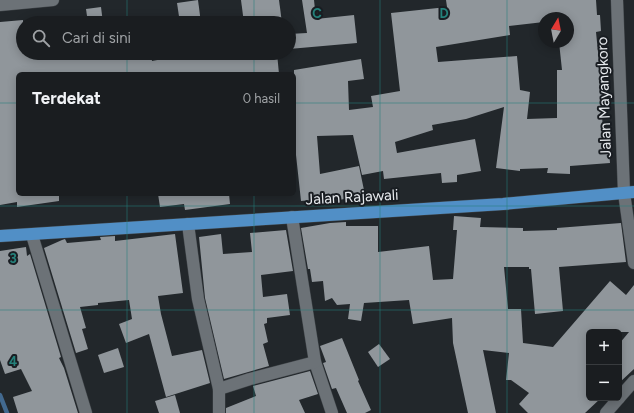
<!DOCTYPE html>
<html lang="id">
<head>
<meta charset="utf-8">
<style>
	:root { --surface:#1a1d20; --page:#232629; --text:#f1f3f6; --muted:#9fa2a5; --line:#383b3e }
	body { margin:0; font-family:Figtree,sans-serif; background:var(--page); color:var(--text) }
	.controls { position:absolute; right:12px; bottom:12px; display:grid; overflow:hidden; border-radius:6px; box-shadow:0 2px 10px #0003 }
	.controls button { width:36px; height:36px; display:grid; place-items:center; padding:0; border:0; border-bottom:1px solid var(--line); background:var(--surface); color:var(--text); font:20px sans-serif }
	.compass { position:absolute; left:538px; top:12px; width:36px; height:36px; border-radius:50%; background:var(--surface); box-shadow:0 2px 10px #0003; rotate:10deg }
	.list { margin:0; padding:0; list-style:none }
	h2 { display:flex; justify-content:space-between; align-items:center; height:52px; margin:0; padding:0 16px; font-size:17px }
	h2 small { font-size:13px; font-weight:400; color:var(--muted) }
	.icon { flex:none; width:22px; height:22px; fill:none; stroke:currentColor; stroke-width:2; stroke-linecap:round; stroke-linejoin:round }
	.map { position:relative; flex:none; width:634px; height:413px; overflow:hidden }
	.search { position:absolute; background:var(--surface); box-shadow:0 2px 10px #0003; left:16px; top:16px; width:280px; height:44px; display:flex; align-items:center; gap:10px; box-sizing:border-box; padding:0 14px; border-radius:22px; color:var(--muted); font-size:15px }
	.panel { position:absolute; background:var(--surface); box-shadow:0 2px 10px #0003; left:16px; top:72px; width:280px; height:124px; border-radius:6px }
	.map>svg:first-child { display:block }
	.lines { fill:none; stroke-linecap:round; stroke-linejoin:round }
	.stream { stroke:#42698f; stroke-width:4.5 }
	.building { fill:#90969b; fill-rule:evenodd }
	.minor-casing { stroke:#3f4448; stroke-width:13 }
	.major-casing { stroke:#3f4448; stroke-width:13 }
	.minor { stroke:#6c7277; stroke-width:12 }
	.major { stroke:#518fc6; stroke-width:12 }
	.grid { fill:none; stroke:#24817b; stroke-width:1; stroke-opacity:0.55 }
	.labels { text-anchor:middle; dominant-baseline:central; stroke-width:4; stroke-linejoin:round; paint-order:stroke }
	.street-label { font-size:15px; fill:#e5e8ec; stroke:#191d22 }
	.grid-label { font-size:13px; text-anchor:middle; font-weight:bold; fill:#24817b; stroke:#191d22; stroke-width:4; stroke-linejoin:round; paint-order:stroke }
</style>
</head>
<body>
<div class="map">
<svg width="634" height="413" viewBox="0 0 634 413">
	<rect width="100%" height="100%" fill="#22272b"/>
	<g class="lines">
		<polyline class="stream" points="0,395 7,413"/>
	</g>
	<g class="building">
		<polygon points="198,0 201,23 180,23 177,3"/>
		<polygon points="241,0 279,0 282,23 244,23"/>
		<polygon points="302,0 314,0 316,19 354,15 357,43 289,49 289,34 307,33"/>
		<path d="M446,0H596L597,15H600L601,31L596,32L599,62H604L605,111H602L603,140L608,139L610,163L570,166V174L547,173L548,168L520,169V171L496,168L504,107L466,119L432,125L433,130L395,142L397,153L475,139L481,171L457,175V182L442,183L441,173L384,179L383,171L362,175L353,135L317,136L320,174L359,166L365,195L334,201V198L301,201L296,155H294V70L361,59L364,79L348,81L349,110L373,107L371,96L400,91L391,13L447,7ZM544,18H568V42H559L562,70H557V118L527,119L530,92L520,90L517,56L438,62L436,47L510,35L509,26L544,22Z"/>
		<polygon points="101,7 103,23 88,23 86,9"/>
		<polygon points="23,20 23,53 71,53 72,57 85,53 107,53 108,60 151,53 152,61 184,55 184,53 277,53 279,74 18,74 18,194 59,194 59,201 17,207 17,202 0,205 0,22"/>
		<polygon points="158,194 229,194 230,204 185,210 184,204 160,207"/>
		<polygon points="454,216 481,218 480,227 523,228 523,231 557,230 557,228 621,223 626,262 559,267 563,311 535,314 531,269 529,269 529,267 504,267 508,309 521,309 523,343 553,347 610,281 626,295 634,285 634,369 619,383 619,344 629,332 589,332 589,398 601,398 585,413 528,413 519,404 529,393 511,380 506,380 509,353 483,350 496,413 468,413 453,343 452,318 413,324 409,300 364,303 361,321 348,319 350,304 337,305 332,298 325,301 323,281 312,282 310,269 308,269 301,228 330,223 346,222 346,226 378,226 378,252 429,246 433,280 453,279 457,230 453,230"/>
		<polygon points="286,230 293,271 261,275 263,297 287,294 290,315 267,318 267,323 264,324 268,342 263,344 269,366 224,379 205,298 199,237 221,234 223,254 252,252 250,233"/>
		<polygon points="175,234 183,293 158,296 161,314 172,356 202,350 210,383 166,397 149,334 126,343 119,324 132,319 129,300 98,303 98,305 80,307 86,328 82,329 88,349 76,353 44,248 62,240 65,239 67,243 101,240 100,237 115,236 115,241"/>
		<polygon points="26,247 27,256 30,254 61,357 59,358 64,368 78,413 18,413 13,397 32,391 21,369 5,374 0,360 0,251"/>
		<polygon points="342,338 359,380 358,381 371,410 365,413 347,413 336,388 332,389 323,363 326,362 320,346"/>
		<polygon points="379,344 390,359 378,367 368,352"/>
		<polygon points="118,348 124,367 104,373 98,355"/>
		<polygon points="310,371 318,394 299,400 305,413 226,413 226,408 256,396 253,386"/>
		<polygon points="175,395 180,413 159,413 155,401"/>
	</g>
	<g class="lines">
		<g class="minor-casing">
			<g id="minor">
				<polyline points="617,0 624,193 634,263"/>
				<polyline points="0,5 53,0"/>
				<polyline points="188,224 198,299 219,389"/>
				<polyline points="32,235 86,413"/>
				<polyline points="315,362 332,413"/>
				<polyline points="619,398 634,381"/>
				<polyline points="219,413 219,389 250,379 315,362 292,217"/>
				<polyline points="606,413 619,398"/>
			</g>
		</g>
		<g class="major-casing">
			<polyline id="major" points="0,236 503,204 634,192"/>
		</g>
		<use href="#minor" class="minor"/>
		<use href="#major" class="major"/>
	</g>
	<path class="grid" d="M127,0V23M254,0V23M380,0V413M507,0V413M127,53V74M254,53V74M0,103H18M294,103H634M127,194V413M254,194V413M0,206H634M0,310H634"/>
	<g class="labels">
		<g class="street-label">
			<text transform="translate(604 97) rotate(-92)">Jalan Mayangkoro</text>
			<text transform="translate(352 197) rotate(-3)">Jalan Rajawali</text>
		</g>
	</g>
	<g class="grid-label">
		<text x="317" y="18">C</text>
		<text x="444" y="18">D</text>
		<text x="13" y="263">3</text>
		<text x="13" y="366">4</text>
	</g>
</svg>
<div class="controls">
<button>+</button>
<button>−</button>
</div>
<svg class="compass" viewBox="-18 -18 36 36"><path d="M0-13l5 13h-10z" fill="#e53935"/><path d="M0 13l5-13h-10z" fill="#9fa2a5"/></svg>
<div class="search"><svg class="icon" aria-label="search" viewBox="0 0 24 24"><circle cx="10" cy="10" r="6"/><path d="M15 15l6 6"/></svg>Cari di sini</div>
<section class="panel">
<h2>Terdekat<small>0 hasil</small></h2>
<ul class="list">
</ul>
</section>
</div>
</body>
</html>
